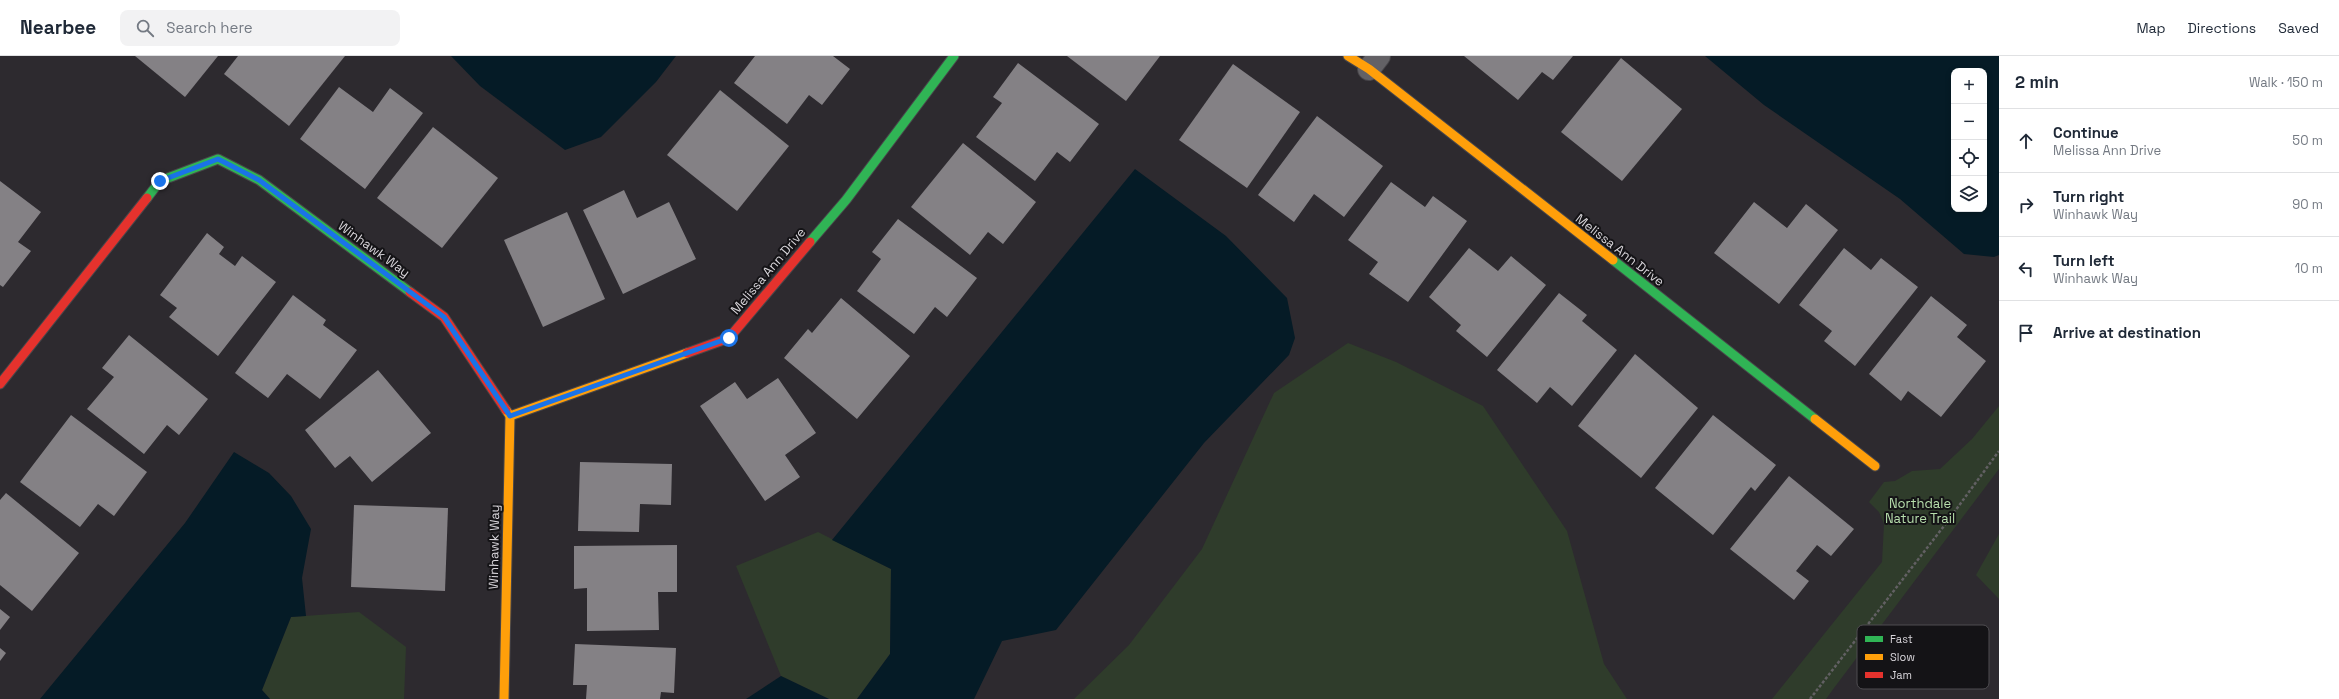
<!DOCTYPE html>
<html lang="en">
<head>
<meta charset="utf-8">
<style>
	:root { --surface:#fff; --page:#f2f2f3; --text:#1f2937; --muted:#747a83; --line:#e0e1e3 }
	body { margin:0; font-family:"Space Grotesk",sans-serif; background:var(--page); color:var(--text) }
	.controls { position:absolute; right:12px; top:12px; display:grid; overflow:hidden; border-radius:8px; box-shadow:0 2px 6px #0003 }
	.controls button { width:36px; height:36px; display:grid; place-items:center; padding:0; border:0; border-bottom:1px solid var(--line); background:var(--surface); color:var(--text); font:20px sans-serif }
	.stop { position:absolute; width:12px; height:12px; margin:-9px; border:3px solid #1a73e8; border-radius:50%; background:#fff }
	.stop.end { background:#1a73e8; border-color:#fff; box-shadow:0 1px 4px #0008 }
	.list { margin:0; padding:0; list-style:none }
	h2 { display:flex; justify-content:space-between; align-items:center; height:52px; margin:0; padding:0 16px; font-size:17px }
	h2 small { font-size:13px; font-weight:400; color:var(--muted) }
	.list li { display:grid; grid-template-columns:26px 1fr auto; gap:12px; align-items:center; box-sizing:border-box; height:64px; padding:0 16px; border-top:1px solid var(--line) }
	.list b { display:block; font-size:15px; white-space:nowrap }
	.list p { margin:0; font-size:13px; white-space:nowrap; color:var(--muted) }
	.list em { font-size:13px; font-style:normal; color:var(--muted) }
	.icon { flex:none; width:22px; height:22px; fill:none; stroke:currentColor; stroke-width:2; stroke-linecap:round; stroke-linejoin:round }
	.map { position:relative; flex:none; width:1999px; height:643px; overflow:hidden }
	header { display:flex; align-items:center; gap:24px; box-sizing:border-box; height:56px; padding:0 20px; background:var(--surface); border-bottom:1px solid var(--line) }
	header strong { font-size:19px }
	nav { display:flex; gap:22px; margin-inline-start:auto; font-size:14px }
	.search { width:280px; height:36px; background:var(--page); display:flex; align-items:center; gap:10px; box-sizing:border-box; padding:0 14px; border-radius:8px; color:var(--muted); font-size:15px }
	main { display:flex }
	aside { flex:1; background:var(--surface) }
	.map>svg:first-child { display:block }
	.green { fill:#2f3c2b }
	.water { fill:#051b26; fill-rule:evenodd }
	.building { fill:#848185 }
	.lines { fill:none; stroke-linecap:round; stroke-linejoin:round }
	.street-casing { stroke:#48464a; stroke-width:24 }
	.fast-casing { stroke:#48464a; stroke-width:11 }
	.slow-casing { stroke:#48464a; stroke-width:11 }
	.jam-casing { stroke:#48464a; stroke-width:11 }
	.path { stroke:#626063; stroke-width:2.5; stroke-dasharray:3 2; stroke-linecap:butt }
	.street { stroke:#636165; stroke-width:22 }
	.fast { stroke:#30b455; stroke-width:9 }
	.slow { stroke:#ff9f0a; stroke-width:9 }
	.jam { stroke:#e5322d; stroke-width:9 }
	.route { stroke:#1a73e8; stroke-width:5 }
	.labels { text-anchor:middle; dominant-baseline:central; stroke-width:4; stroke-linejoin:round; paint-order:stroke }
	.street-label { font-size:13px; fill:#d8d5da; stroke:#141316 }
	.park-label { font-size:13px; fill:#b7deac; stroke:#141316 }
	.key { fill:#141316; stroke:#4f4d51; stroke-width:1 }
	.key-label { font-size:11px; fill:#d8d5da }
</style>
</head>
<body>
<header>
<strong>Nearbee</strong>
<div class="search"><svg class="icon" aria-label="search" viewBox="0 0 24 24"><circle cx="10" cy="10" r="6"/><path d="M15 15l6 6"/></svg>Search here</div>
<nav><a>Map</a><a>Directions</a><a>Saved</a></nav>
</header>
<main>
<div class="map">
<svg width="1999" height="643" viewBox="0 0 1999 643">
	<rect width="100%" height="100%" fill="#2d2a2f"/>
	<g class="green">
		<polygon points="1348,287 1396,306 1483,350 1567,475 1604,608 1627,643 1074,643 1129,589 1202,493 1274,337"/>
		<polygon points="1999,350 1999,413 1834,632 1826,643 1772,643 1882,506 1884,468 1879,456 1869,446 1884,426 1895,425 1912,415 1940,413 1972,383"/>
		<polygon points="818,476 891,513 890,598 857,643 829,643 781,620 736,510"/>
		<polygon points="1999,478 1999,543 1976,519"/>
		<polygon points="359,556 406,591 404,643 270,643 262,634 291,561"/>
	</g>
	<g class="water">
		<polygon points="451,0 676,0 656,26 601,81 565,94 480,30"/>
		<path d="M1705,0H1999V199L1994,201L1964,198L1900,143L1764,49ZM1954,15H1984V153H1954Z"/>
		<polygon points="1135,113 1226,180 1287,242 1295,282 1289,299 1204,387 1056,574 1002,585 974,643 857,643 890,598 891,513 832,484"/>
		<polygon points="234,396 269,417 291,440 311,473 302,522 306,560 291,561 262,634 270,643 40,643 185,467"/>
		<polygon points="781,620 829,643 746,643"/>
	</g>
	<g class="building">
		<polygon points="135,0 218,0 185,41"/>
		<polygon points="238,0 345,0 289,70 224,18"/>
		<polygon points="755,0 833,0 850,13 822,49 809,39 787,68 734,27"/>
		<polygon points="1067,0 1160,0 1126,45"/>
		<polygon points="1464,0 1573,0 1553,24 1542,16 1518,44"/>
		<polygon points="1621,2 1682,53 1622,125 1561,76"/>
		<polygon points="1018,7 1099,68 1070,106 1057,96 1035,125 976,81 1002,47 993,41"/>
		<polygon points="1233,8 1300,56 1247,132 1179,84"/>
		<polygon points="339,31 373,56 390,32 423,57 365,133 300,83"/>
		<polygon points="720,34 789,90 737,155 667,99"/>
		<polygon points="1317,60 1383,110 1344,161 1314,138 1294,166 1258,139"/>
		<polygon points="433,71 498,122 442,192 377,142"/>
		<polygon points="963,87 1036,146 1003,188 988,176 970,199 911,151"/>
		<polygon points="0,125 41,156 18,186 31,195 3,231 0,229"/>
		<polygon points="1391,126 1425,151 1433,140 1467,165 1408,246 1369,218 1378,206 1348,184"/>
		<polygon points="624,134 637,162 669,146 696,203 623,238 583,154"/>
		<polygon points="1754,146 1787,172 1806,148 1838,174 1779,248 1714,197"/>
		<polygon points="567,156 605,243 543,271 504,184"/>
		<polygon points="898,163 977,222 947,261 935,251 914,278 857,235 881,203 872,196"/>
		<polygon points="207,177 224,191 219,198 235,210 242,200 276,226 218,300 169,261 177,252 160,239"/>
		<polygon points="1469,192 1498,215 1511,200 1546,229 1487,301 1456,275 1461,269 1429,241"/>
		<polygon points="1844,192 1871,214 1881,202 1918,231 1855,310 1824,285 1832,275 1799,249"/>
		<polygon points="1559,237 1587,259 1582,265 1617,294 1572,350 1550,331 1537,347 1497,314"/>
		<polygon points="293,239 326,264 323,269 357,294 320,343 287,318 268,342 235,317"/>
		<polygon points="1931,240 1967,269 1957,281 1986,305 1941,361 1908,335 1901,345 1869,318"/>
		<polygon points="841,242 910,300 857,363 784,302 808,273 812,277"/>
		<polygon points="129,279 208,343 179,379 167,369 144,398 87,353 114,321 102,312"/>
		<polygon points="1635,298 1698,352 1641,422 1578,370"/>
		<polygon points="378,314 431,377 372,426 350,400 335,412 305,374"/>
		<polygon points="778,322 816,377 785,399 800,421 765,445 700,350 735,326 747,343"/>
		<polygon points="71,359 147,416 114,460 98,448 80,471 20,426"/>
		<polygon points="1713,359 1776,409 1755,435 1751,431 1713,479 1655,432"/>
		<polygon points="580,406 672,408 671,449 640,448 639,476 578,475"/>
		<polygon points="1789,420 1854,473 1831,500 1817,489 1796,515 1809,525 1794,544 1730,493"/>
		<polygon points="6,437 79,497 32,555 0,529 0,444"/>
		<polygon points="354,449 448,452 445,535 351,531"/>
		<polygon points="677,489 677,536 658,536 659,574 587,575 587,532 574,533 574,490"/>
		<polygon points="0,553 10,561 0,574"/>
		<polygon points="575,588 676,592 674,637 661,636 660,643 586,643 587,629 573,629"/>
		<polygon points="0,592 6,597 0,605"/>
	</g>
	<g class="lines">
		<g class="street-casing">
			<polyline id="street" points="1369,13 1379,0"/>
		</g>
		<g class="fast-casing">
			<g id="fast">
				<polyline points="147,142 160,125 218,103 259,124 410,236"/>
				<polyline points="810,186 846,144 954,0"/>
				<polyline points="1613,204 1815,363"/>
			</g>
		</g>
		<g class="slow-casing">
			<g id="slow">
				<polyline points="1348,0 1369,13 1613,204"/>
				<polyline points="510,360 687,297"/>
				<polyline points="1815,363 1875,410"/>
				<polyline points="504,643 510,360 506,354"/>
			</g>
		</g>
		<g class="jam-casing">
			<g id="jam">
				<polyline points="410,236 444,261 506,354"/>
				<polyline points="687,297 729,282 810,186"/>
				<polyline points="0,328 147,142"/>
			</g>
		</g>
		<polyline class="path" points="1810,643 1944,470 1999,395"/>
		<use href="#street" class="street"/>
		<use href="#fast" class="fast"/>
		<use href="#slow" class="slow"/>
		<use href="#jam" class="jam"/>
	</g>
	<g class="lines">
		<polyline class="route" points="160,125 218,103 259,124 444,261 510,360 729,282"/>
	</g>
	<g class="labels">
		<g class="street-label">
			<text transform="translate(374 193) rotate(36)">Winhawk Way</text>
			<text transform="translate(1620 194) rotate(38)">Melissa Ann Drive</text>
			<text transform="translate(768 215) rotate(-50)">Melissa Ann Drive</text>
			<text transform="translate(494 491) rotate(-89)">Winhawk Way</text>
		</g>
		<g class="park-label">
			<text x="1920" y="447">Northdale<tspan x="1920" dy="15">Nature Trail</tspan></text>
		</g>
	</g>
	<rect x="1857" y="569" width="132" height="64" rx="6" class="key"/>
	<rect x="1865" y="580" width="18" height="6" fill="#30b455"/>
	<rect x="1865" y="598" width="18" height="6" fill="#ff9f0a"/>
	<rect x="1865" y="616" width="18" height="6" fill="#e5322d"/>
	<g class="key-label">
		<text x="1890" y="587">Fast</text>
		<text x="1890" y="605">Slow</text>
		<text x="1890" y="623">Jam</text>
	</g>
</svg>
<div class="controls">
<button>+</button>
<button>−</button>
<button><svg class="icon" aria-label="locate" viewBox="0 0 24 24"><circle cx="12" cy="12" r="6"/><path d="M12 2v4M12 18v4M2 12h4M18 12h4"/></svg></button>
<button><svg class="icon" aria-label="layers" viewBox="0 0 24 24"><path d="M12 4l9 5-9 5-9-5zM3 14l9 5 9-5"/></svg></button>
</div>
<div class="stop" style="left:729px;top:282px"></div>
<div class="stop end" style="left:160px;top:125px"></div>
</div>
<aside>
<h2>2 min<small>Walk · 150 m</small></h2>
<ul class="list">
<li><svg class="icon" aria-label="ahead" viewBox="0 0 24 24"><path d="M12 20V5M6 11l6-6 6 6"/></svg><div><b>Continue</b><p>Melissa Ann Drive</p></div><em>50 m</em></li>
<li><svg class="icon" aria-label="right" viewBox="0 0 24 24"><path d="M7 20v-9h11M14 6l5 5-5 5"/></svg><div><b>Turn right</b><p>Winhawk Way</p></div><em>90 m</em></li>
<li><svg class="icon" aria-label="left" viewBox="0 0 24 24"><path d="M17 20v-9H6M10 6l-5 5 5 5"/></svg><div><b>Turn left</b><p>Winhawk Way</p></div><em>10 m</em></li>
<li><svg class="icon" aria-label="arrive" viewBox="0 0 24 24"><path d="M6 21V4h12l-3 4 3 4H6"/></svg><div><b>Arrive at destination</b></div></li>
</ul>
</aside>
</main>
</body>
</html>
